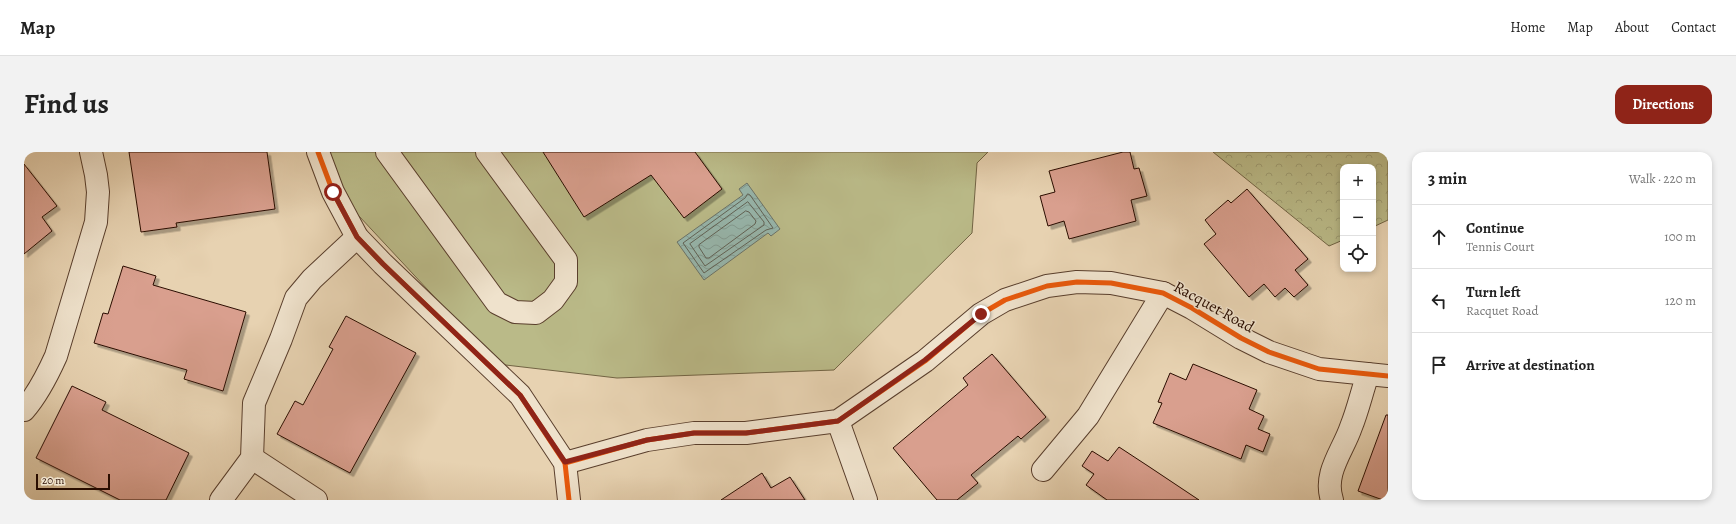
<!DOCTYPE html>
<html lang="en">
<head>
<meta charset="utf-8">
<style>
	:root { --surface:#fff; --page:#f2f2f2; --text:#222; --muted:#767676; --line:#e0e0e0; --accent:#8f2418 }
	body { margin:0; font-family:Alegreya,serif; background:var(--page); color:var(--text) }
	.controls { position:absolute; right:12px; top:12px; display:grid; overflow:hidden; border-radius:8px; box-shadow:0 2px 6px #0003 }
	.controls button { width:36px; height:36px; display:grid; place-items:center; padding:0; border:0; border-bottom:1px solid var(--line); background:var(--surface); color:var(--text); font:20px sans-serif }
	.scale { position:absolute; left:12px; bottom:10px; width:74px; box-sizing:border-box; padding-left:4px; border:2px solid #2a0d00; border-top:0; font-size:11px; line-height:14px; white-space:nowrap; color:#2a0d00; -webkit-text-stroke:3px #efe2cc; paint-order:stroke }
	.stop { position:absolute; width:12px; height:12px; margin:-9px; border:3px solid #8f2418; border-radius:50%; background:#fff }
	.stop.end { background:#8f2418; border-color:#fff; box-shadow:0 1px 4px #0008 }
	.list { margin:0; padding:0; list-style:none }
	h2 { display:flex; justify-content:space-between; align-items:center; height:52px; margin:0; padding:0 16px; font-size:17px }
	h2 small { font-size:13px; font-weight:400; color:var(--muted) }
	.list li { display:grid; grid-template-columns:26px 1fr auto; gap:12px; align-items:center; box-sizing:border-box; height:64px; padding:0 16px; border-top:1px solid var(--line) }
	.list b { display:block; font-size:15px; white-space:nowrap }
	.list p { margin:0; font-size:13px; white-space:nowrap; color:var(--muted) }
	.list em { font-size:13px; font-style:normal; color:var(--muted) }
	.icon { flex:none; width:22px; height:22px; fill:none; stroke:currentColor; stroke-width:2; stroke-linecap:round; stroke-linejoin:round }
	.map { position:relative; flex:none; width:1364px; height:348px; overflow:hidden; border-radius:12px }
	header { display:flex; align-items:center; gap:24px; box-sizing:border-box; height:56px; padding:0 20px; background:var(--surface); border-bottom:1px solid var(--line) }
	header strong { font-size:19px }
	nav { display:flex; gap:22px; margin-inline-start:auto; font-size:14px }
	.intro { display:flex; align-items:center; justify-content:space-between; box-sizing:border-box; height:96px; padding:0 24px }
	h1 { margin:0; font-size:28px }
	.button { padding:10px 18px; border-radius:12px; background:var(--accent); color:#fff; font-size:14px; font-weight:700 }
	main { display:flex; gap:24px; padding:0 24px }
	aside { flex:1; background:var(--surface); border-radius:12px; box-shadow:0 2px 6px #0003 }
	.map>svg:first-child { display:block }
	.forest { fill:url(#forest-crowns); stroke:#726444 }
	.pitch { fill:#baba88; stroke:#726444 }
	.water { fill:url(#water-waves); stroke:#6b7368 }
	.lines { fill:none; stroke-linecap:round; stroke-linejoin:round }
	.shore { stroke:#606256; stroke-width:1 }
	.building { fill:#d99f8e; stroke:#2a0d00; filter:url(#shadow) }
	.minor-casing { stroke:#593e2c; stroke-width:24 }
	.minor { stroke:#efe2cc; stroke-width:22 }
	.cycleway-casing { stroke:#efe2cc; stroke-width:8 }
	.cycleway { stroke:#e8590c; stroke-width:5 }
	.route { stroke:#8f2418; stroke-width:5 }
	.labels { text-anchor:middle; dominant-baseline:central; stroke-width:3; stroke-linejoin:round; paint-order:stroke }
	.street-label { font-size:16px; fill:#2a0d00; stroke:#efe2cc }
</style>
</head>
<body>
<header>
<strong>Map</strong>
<nav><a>Home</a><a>Map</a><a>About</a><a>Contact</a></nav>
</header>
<div class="intro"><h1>Find us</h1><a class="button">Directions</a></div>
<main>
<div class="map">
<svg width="1364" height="348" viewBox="0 0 1364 348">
	<defs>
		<pattern id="forest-crowns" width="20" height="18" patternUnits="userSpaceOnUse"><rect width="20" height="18" fill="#baba88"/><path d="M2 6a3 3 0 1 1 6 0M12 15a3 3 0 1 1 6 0" fill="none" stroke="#a09f74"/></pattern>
		<pattern id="water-waves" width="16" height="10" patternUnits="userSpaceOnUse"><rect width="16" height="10" fill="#97b7ad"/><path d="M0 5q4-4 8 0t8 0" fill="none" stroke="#829c93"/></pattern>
		<filter id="shadow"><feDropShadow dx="3.5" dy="3.5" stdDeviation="0" flood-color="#0004"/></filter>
	</defs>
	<rect width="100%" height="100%" fill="#e7d2b1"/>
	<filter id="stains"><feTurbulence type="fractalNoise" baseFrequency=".005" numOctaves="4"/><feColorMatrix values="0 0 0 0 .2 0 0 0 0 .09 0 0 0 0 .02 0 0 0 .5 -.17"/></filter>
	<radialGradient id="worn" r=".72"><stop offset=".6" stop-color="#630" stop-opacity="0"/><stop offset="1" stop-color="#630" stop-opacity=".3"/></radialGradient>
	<polygon class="forest" points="1189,0 1364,0 1364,68 1349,75 1349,15 1319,15 1319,88 1305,94"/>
	<polygon class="pitch" points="297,0 964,0 953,11 948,81 810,218 593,226 473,212 307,34"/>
	<polygon class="water" points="723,31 756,77 747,84 744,81 680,128 653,90 719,43 715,37"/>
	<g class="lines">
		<g class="shore">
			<polygon points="724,42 726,43 749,76 742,78 680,121 659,91 721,46"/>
			<polygon points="724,50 740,70 740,73 681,114 666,92"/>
			<polygon points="722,59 725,60 732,69 731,72 685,106 682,106 675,95 675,93"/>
		</g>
	</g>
	<g class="building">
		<polygon points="105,0 243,0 251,57 152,71 153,75 117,80"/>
		<polygon points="519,0 671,0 698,37 660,66 627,23 560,65"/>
		<polygon points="1099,0 1106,0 1110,17 1115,16 1123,44 1107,48 1112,69 1045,87 1040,69 1024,74 1016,44 1031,40 1025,19"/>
		<polygon points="0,12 33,54 18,65 28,79 0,102"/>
		<polygon points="1223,37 1284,107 1271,118 1284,133 1270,145 1261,136 1251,145 1240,132 1225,145 1180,92 1192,82 1181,68 1204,48 1207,51"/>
		<polygon points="99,114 132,124 129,133 222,160 199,239 160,227 163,218 70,191 79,161 84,162"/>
		<polygon points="322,164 392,201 326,321 253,282 271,249 279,253 309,197 305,195"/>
		<polygon points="968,202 1022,265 997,287 994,284 947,323 954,331 933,348 913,348 869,296 944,233 939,226"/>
		<polygon points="1169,212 1233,238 1225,257 1240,264 1234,277 1246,282 1239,300 1222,293 1217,307 1129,271 1138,251 1134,250 1146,221 1162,228"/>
		<polygon points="48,234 82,250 78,258 165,301 142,348 96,348 12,306"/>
		<polygon points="1362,263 1364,263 1364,348 1359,348 1334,339"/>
		<polygon points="1095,295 1124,314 1175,348 1083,348 1062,333 1070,322 1058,314 1068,299 1084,309"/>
		<polygon points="738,321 747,336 766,325 781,348 697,348"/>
	</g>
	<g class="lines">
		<g class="minor-casing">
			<g id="minor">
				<polyline points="294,0 309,40 333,85 359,112 496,243 541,311 545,348"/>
				<polyline points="363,0 473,151 491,160 512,161 529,148 542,130 542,108 463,0"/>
				<path d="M0,258C14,242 23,224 32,204L72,70L74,40L72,23L67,0"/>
				<polyline points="814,269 842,348"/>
				<polyline points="228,306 292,348"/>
				<polyline points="541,311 623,288 670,281 722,281 814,269 901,209 957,162 981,148 1023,134 1053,130 1087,131 1139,141 1168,156 1217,186 1245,200 1295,217 1364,224"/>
				<polyline points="1019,318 1064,264 1139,141"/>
				<polyline points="197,348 228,306 230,251 257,187 272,146 288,127 333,85"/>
				<path d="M1308,348C1299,321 1319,299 1327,275C1334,258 1338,239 1344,222"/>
			</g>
		</g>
		<use href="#minor" class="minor"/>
		<g class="cycleway-casing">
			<g id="cycleway">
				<polyline points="294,0 309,40 333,85 359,112 496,243 541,311 545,348"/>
				<polyline points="541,311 623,288 670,281 722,281 814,269 901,209 957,162 981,148 1023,134 1053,130 1087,131 1139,141 1168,156 1217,186 1245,200 1295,217 1364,224"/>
			</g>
		</g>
		<use href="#cycleway" class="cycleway"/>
	</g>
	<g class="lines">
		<polyline class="route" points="309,40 333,85 359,112 496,243 541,310 623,288 670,281 722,281 814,269 901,208 957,162"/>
	</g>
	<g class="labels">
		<g class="street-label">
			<text transform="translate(1190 155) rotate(29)">Racquet Road</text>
		</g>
	</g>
	<rect width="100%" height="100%" filter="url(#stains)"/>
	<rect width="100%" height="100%" fill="url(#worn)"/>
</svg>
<div class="controls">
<button>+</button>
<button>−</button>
<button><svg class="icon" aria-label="locate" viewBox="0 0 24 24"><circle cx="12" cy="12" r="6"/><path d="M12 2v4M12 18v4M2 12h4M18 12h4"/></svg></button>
</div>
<div class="scale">20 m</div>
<div class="stop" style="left:309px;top:40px"></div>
<div class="stop end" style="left:957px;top:162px"></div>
</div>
<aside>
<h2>3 min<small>Walk · 220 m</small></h2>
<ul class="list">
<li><svg class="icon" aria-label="ahead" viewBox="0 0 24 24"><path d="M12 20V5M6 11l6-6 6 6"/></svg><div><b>Continue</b><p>Tennis Court</p></div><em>100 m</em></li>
<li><svg class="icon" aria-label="left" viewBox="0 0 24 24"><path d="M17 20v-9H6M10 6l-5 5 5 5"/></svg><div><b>Turn left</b><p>Racquet Road</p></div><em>120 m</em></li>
<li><svg class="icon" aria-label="arrive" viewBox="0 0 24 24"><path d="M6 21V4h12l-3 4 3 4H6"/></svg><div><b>Arrive at destination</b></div></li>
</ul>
</aside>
</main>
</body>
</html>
